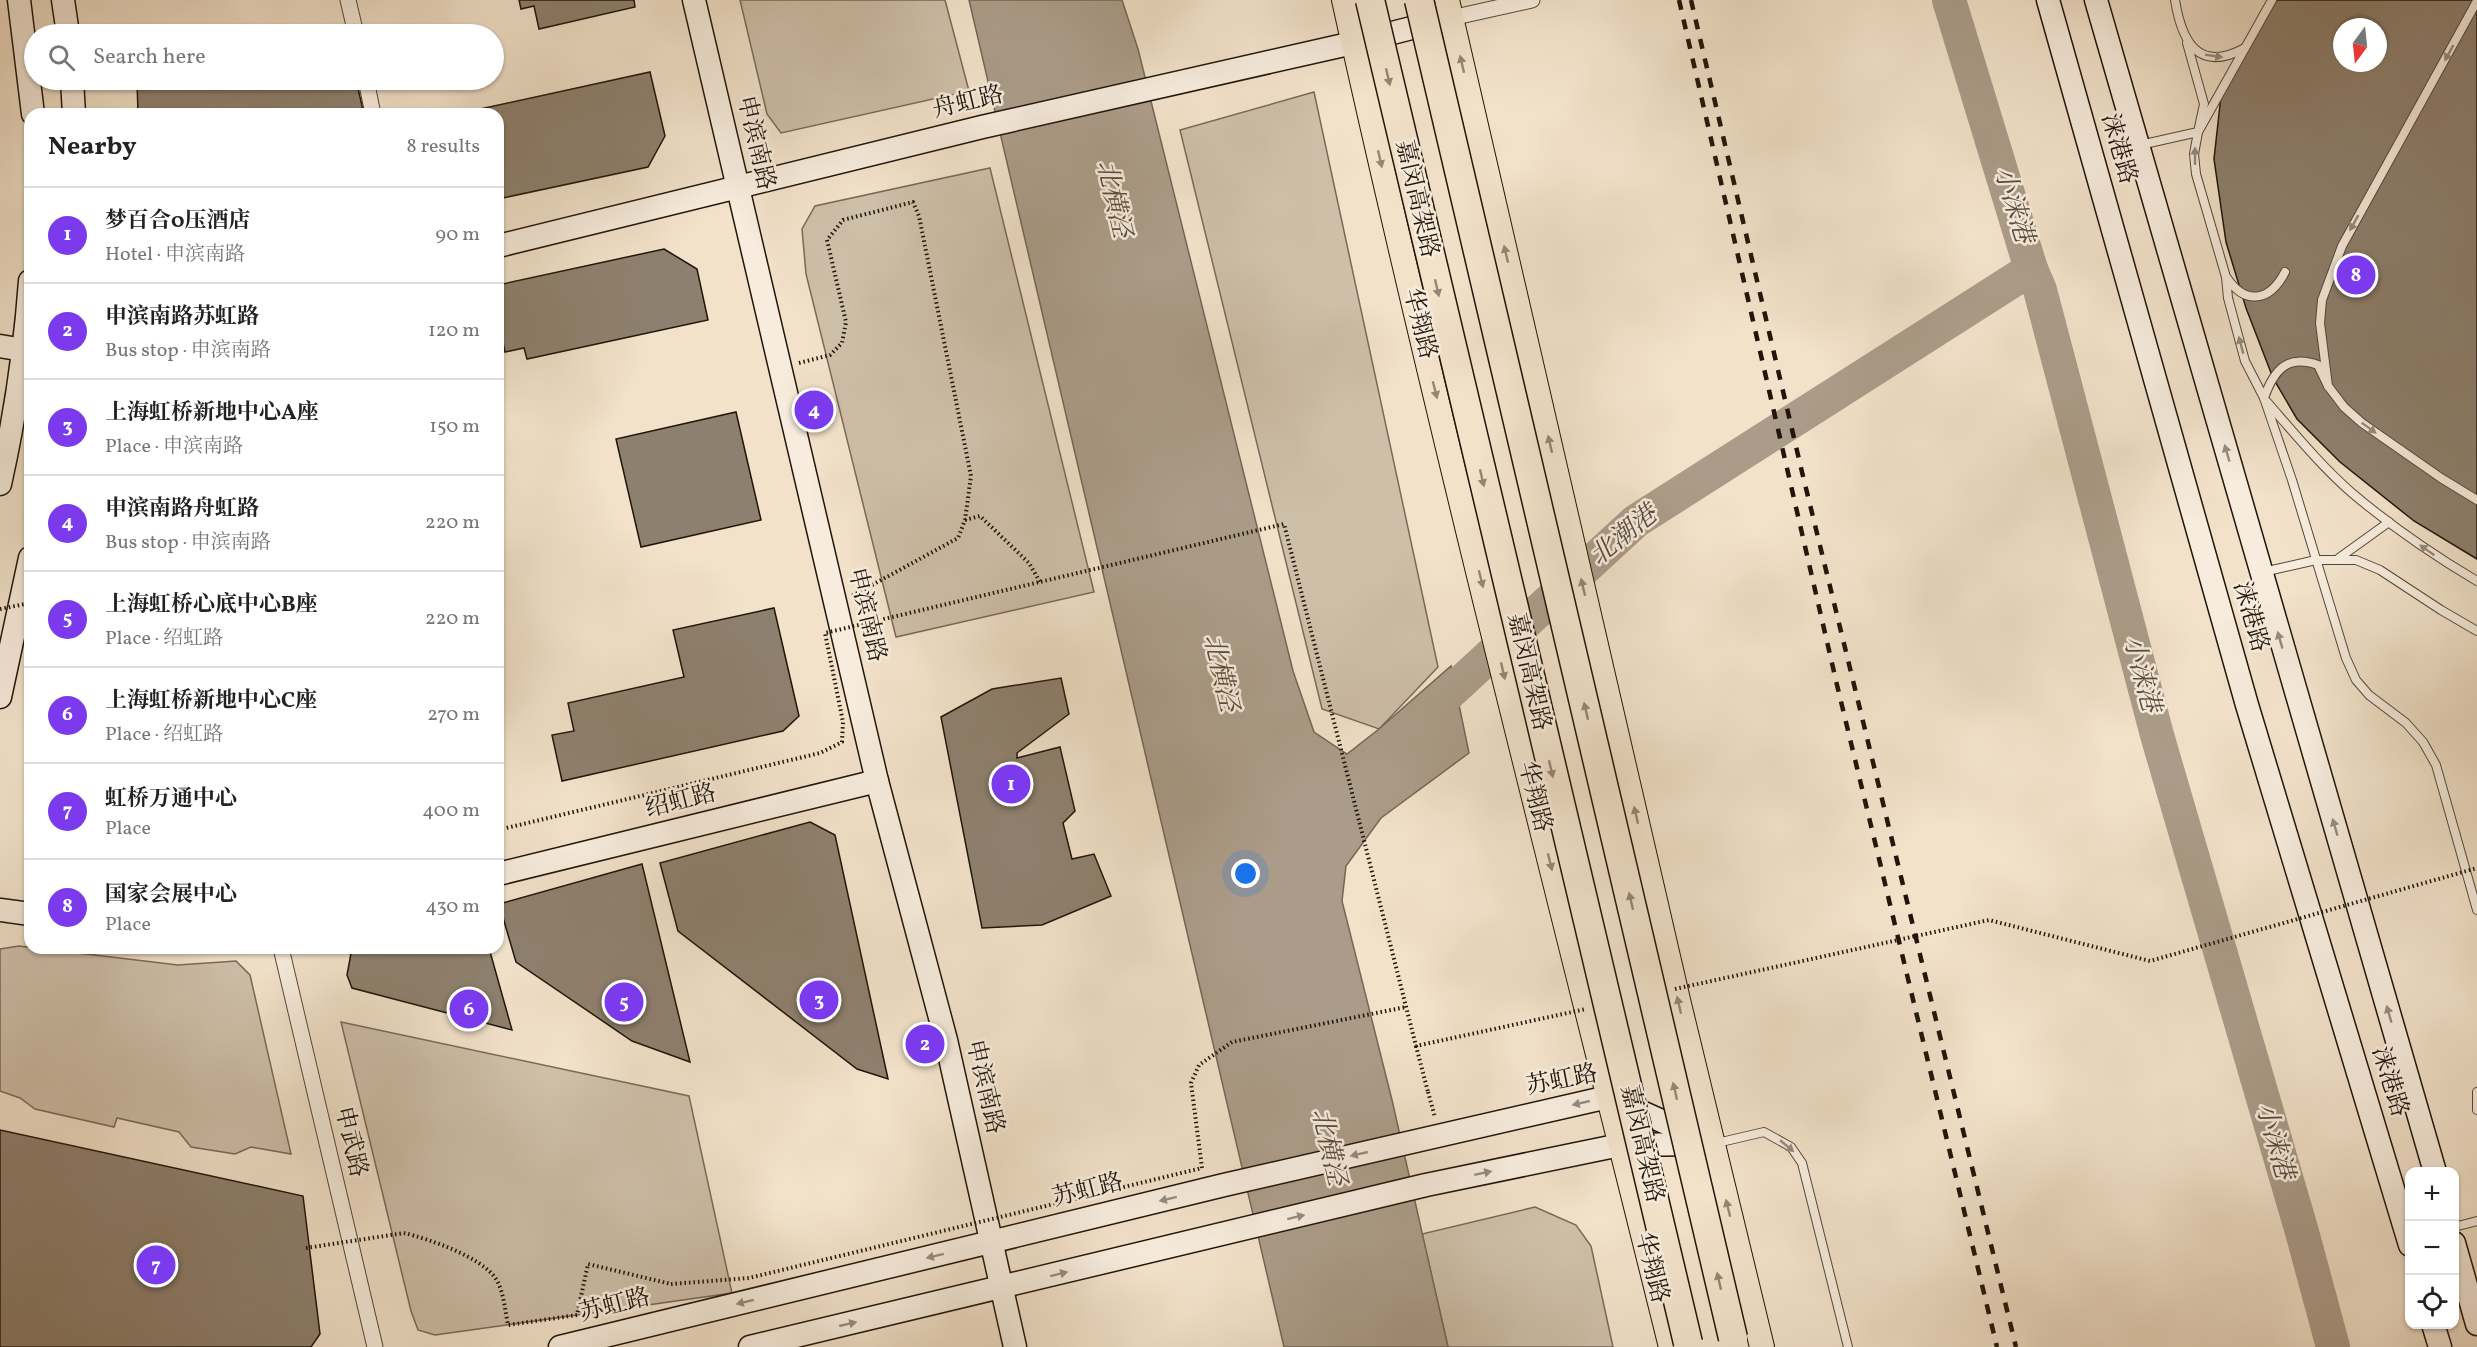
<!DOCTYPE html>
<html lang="en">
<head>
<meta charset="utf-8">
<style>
	:root { --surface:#fff; --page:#f2f2f2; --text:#222; --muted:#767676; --line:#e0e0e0; --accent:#7c3aed }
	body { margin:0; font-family:Vollkorn,"Noto Serif SC",serif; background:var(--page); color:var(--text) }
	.controls { position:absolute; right:18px; bottom:18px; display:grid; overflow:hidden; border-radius:12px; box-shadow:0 2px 4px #0004 }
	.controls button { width:54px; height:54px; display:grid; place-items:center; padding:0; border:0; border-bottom:2px solid var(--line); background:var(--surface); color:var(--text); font:30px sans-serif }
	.compass { position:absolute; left:2333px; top:18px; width:54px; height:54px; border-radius:50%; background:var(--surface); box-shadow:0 2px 4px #0004; rotate:195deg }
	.you { position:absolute; left:1246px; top:874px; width:21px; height:21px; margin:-15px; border:4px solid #fff; border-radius:50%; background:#1a73e8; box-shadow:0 0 0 9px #1a73e833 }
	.badge { display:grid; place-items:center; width:39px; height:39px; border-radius:50%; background:var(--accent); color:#fff; font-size:20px; font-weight:700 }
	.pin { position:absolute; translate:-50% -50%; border:3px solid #fff; box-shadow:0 2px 6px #0006 }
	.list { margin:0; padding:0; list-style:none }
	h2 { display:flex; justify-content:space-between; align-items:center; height:78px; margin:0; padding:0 24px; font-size:26px }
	h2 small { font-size:20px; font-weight:400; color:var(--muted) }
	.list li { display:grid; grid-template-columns:39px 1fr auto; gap:18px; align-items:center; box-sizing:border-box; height:96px; padding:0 24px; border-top:2px solid var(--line) }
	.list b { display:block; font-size:22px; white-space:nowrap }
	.list p { margin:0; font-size:20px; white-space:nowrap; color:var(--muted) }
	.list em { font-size:20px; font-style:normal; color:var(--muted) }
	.icon { flex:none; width:33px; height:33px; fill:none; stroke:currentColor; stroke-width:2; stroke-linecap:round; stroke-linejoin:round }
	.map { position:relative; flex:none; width:2477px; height:1347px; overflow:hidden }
	.search { position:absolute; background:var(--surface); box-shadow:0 2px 4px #0004; left:24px; top:24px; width:480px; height:66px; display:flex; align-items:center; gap:15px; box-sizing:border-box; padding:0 21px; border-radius:33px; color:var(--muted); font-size:22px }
	.panel { position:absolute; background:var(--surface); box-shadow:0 2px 4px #0004; left:24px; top:108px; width:480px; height:846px; border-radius:18px }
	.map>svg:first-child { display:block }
	.green { fill:#cebfa9; stroke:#786a5a; stroke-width:1.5 }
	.water { fill:#ab9c89; stroke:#746656; stroke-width:1.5 }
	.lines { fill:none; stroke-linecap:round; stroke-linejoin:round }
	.river { stroke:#ab9c89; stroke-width:34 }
	.building { fill:#8e806e; stroke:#21150a; stroke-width:1.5; fill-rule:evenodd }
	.lane-casing { stroke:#55483a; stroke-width:10 }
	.street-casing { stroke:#55483a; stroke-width:17 }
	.secondary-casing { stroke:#21150a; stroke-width:25 }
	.primary-casing { stroke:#21150a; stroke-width:26 }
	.path { stroke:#21150a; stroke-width:4; stroke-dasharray:1.5 3; stroke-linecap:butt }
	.lane { stroke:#f7ecdd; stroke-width:8 }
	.street { stroke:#f7ecdd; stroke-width:15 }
	.secondary { stroke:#f7ecdd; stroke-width:22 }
	.primary { stroke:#f2e2ca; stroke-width:24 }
	.rail { stroke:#21150a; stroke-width:4.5; stroke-dasharray:10 10; stroke-linecap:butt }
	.highway-bridge-casing { stroke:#21150a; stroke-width:31; stroke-linecap:butt }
	.path-bridge { stroke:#21150a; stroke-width:4; stroke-dasharray:1.5 3; stroke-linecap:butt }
	.highway-bridge { stroke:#f2e2ca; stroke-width:28 }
	.oneway { fill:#978b7e }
	.oneway2 { fill:#948674 }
	.labels { text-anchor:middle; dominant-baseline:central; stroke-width:5; stroke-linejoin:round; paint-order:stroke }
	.street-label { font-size:24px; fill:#21150a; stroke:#f7ecdd }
	.water-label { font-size:26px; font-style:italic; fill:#584b3d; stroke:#f7ecdd }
</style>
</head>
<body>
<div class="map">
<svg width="2477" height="1347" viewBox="0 0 2477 1347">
	<rect width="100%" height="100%" fill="#f2e2ca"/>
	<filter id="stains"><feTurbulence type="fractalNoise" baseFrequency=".00333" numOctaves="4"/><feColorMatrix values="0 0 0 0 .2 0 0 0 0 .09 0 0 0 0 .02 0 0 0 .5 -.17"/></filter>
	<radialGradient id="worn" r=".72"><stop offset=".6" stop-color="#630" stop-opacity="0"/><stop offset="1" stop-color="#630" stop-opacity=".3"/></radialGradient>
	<g class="green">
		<polygon points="740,0 945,0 969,91 781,133 767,114"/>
		<polygon points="1314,92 1438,667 1379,729 1322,709 1180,130"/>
		<polygon points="990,168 1094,592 896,637 806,274 802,229 815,206"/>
		<polygon points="19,946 178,965 236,961 250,975 291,1154 251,1147 235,1154 191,1147 179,1132 117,1118 114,1127 35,1109 20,1098 0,1091 0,949"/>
		<polygon points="341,1022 689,1096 732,1293 435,1335 418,1330 411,1311"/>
		<polygon points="1535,1207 1576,1225 1591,1246 1613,1347 1448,1347 1422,1234"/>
	</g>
	<polygon class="water" points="969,0 1122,0 1138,49 1293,671 1314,732 1347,754 1379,729 1451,666 1469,753 1381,818 1346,866 1342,901 1392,1100 1448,1347 1284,1347"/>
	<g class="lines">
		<g class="river">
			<polyline points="1949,0 2031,269 2040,290 2157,735 2302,1232 2333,1347"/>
			<polyline points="1420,720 1636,521 2031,269"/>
		</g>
	</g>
	<g class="building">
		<polygon points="519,0 634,0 635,7 539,29 534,6 521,9"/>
		<path d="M2277,0H2477V559L2414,521L2340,462L2297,419L2273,378L2246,308L2226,242L2214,159L2221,96L2264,17ZM2342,27H2378V63H2342Z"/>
		<polygon points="650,72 665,136 648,167 498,199 498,114 482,114 480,109"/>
		<polygon points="137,80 356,80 364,114 138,114"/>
		<polygon points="664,249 697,269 708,320 527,359 524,348 505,352 502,338 498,339 498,285"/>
		<polygon points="736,412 761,520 641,547 616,439"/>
		<polygon points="774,608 799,716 783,731 562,781 552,735 574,731 568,703 684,677 673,630"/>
		<polygon points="1061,678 1069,714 1017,753 1017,758 1060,747 1075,811 1063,823 1072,859 1094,854 1111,896 1042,925 982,928 941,717 992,689"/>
		<polygon points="810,822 835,835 888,1079 857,1069 678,931 660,863"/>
		<polygon points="642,864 690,1062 632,1041 516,962 499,904"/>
		<polygon points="352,948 489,948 512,1030 352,988 347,975"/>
		<polygon points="0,1130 303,1196 320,1334 311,1347 0,1347"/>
	</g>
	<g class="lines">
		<g class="lane-casing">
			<g id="lane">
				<path d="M2175,0C2182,43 2199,73 2245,48"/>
				<polyline points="2272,0 2198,132 2194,154 2196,174 2226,277 2228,298 2245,361 2264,398 2292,480 2346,658 2356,680 2369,695 2406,723 2423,742 2436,765 2477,910"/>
				<polyline points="2140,145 2198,132 2204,104 2187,43"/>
				<path d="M2227,278C2246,306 2270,301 2285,272"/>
				<polyline points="2328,386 2320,323 2322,300 2342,246 2477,1"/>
				<path d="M2264,398C2274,370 2287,354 2318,365L2328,386L2344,407L2362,423L2441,478L2477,500"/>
				<path d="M2267,402C2294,433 2321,466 2352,493C2391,526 2433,555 2477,581"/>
				<polyline points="2339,558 2389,522"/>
				<polyline points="2263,572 2316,560 2356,560 2380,570 2441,610 2477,631"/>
				<polyline points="2477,1092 2477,1110"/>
				<polyline points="1717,1143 1764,1132 1791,1147 1802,1163 1848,1347"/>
				<polyline points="2454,1227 2477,1221"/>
			</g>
		</g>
		<g class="street-casing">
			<g id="street">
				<polyline points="348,0 356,34"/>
				<polyline points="1451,18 1532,0"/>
				<polyline points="366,80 373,114"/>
				<polyline points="281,948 375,1347"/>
			</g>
		</g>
		<g class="secondary-casing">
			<g id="secondary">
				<polyline points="19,0 33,114"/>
				<polyline points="63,0 68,34"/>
				<polyline points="694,0 877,781 946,1040 1015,1347"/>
				<polyline points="2048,0 2247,705 2410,1245"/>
				<polyline points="2096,0 2435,1172"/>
				<polyline points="72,80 74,114"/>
				<polyline points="498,246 982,127 1353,43 1439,21"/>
				<polyline points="0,346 30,351"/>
				<path d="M0,484C15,417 25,350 30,281"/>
				<polyline points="0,697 30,558"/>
				<polyline points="498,874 877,781"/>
				<polyline points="0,910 30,914"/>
				<polyline points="2454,1243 2477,1324"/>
				<polyline points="2433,1324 2440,1347"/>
				<polyline points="560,1347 1224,1185 1608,1097 1695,1136"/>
				<polyline points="750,1347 1426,1185 1620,1145 1702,1144"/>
			</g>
		</g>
		<g class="primary-casing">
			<g id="primary">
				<path d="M1344,0C1444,451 1560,899 1671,1347"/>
				<polyline points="1447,0 1678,1000 1762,1347"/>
			</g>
		</g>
		<g class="path">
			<polyline points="799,363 830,355 842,343 846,322 827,240 843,220 913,202 919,216 971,476 965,520 958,538 852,596"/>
			<polyline points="965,520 980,516 1029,563 1040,582"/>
			<polyline points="1428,1092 1435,1117"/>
			<path d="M404,1233C429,1239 482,1257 496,1279C504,1292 505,1311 508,1325L577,1315L588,1264L671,1284"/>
		</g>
		<use href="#lane" class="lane"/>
		<use href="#street" class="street"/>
		<use href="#secondary" class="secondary"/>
		<use href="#primary" class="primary"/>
		<g class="rail">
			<polyline points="1679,0 1837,685 1997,1347"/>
			<polyline points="1691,0 1802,472 2016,1347"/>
		</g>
		<g class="highway-bridge-casing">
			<g id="highway-bridge">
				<polyline points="1370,0 1688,1343"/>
				<polyline points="1419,0 1733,1338"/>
			</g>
		</g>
		<g class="path-bridge">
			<polyline points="0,609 30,603"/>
			<polyline points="498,830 820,753 842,742 843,722 825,633 1284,524 1416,1046 1586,1009"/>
			<polyline points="1675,989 1989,920 2150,961 2477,868"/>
			<polyline points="1416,1046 1428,1092"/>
			<polyline points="306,1248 404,1233"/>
			<polyline points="671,1284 749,1278 1202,1168 1191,1083 1199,1065 1232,1042 1406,1007"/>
		</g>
		<use href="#highway-bridge" class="highway-bridge"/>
	</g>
	<defs><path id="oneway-solid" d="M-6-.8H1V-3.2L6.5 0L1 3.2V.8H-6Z" transform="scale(1.5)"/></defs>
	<g class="oneway">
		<use href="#oneway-solid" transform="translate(2449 53) rotate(119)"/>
		<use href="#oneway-solid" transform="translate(2214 56) rotate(9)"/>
		<use href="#oneway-solid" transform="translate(2195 156) rotate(-90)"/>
		<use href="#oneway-solid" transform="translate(2354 223) rotate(119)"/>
		<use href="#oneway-solid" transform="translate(2241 345) rotate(-105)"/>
		<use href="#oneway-solid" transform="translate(2369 428) rotate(36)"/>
		<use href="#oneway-solid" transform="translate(2227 453) rotate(-106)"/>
		<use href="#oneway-solid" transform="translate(2427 550) rotate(-145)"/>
		<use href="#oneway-solid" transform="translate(2280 640) rotate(-106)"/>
		<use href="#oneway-solid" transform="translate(2335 827) rotate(-106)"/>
		<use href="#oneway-solid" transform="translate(2389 1014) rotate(-106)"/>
		<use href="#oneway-solid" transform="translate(1581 1103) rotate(167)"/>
		<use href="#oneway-solid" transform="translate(1787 1146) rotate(40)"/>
		<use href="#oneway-solid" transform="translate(1359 1154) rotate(167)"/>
		<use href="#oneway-solid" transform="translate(1483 1173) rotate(-12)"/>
		<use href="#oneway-solid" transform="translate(1168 1199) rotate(166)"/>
		<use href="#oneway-solid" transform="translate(1296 1217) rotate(-14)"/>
		<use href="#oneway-solid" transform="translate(935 1256) rotate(166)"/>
		<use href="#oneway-solid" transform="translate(1059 1274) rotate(-14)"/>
		<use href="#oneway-solid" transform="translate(745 1302) rotate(166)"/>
		<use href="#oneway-solid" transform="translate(848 1324) rotate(-13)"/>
	</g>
	<g class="oneway2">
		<use href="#oneway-solid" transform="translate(1462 64) rotate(-103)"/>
		<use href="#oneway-solid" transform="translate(1388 77) rotate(77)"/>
		<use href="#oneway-solid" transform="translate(1380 159) rotate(77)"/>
		<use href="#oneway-solid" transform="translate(1506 254) rotate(-103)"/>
		<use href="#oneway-solid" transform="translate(1437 288) rotate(77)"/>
		<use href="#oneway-solid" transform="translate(1435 390) rotate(76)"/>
		<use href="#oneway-solid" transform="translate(1550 444) rotate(-103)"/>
		<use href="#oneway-solid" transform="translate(1482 478) rotate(77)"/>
		<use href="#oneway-solid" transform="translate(1481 579) rotate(76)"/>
		<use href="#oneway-solid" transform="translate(1583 587) rotate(-103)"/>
		<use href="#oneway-solid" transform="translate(1503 671) rotate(77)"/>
		<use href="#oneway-solid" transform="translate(1586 711) rotate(-103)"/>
		<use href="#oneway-solid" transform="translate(1551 769) rotate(77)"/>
		<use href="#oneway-solid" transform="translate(1636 815) rotate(-103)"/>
		<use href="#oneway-solid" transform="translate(1550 862) rotate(76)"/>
		<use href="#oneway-solid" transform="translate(1631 901) rotate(-103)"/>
		<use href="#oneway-solid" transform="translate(1679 1005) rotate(-103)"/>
		<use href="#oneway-solid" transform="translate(1675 1091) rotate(-103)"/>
		<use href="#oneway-solid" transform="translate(1728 1208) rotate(-104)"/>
		<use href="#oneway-solid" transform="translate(1719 1281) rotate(-103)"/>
	</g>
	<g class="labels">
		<g class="street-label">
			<text transform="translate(968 103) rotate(-13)">舟虹路</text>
			<text transform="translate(755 143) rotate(77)">申滨南路</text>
			<text transform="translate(2118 149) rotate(74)">涞港路</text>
			<text transform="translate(1416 199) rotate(77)">嘉闵高架路</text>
			<text transform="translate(1419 324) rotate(76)">华翔路</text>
			<text transform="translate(866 615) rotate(77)">申滨南路</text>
			<text transform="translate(2250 617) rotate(74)">涞港路</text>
			<text transform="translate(1528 672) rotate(77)">嘉闵高架路</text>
			<text transform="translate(1534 797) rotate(76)">华翔路</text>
			<text transform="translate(681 802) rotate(-14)">绍虹路</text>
			<text transform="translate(1562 1081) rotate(-11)">苏虹路</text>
			<text transform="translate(2389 1082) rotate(73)">涞港路</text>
			<text transform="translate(984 1087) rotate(77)">申滨南路</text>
			<text transform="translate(350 1142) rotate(77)">申武路</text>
			<text transform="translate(1641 1144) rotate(77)">嘉闵高架路</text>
			<text transform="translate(1088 1191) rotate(-14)">苏虹路</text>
			<text transform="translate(1651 1268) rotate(76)">华翔路</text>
			<text transform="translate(615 1306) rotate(-14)">苏虹路</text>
		</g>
		<g class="water-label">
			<text transform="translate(1113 199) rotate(77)">北横泾</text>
			<text transform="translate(2013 205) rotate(73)">小涞港</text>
			<text transform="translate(1624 536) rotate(-39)">北潮港</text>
			<text transform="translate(1220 673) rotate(77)">北横泾</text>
			<text transform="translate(2141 674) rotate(75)">小涞港</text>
			<text transform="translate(2274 1141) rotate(74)">小涞港</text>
			<text transform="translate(1328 1147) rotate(77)">北横泾</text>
		</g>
	</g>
	<rect width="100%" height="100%" filter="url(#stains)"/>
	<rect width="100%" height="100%" fill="url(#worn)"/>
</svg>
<div class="controls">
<button>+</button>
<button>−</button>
<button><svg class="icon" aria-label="locate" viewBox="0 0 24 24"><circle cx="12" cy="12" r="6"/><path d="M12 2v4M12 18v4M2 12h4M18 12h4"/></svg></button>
</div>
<svg class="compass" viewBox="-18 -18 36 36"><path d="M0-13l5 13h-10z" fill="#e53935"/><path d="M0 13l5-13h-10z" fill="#767676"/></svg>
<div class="you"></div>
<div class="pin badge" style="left:1011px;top:784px">1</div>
<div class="pin badge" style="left:925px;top:1044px">2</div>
<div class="pin badge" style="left:819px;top:1000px">3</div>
<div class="pin badge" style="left:814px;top:410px">4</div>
<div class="pin badge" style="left:624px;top:1002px">5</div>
<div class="pin badge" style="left:469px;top:1009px">6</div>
<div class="pin badge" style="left:156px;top:1265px">7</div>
<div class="pin badge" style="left:2356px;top:275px">8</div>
<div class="search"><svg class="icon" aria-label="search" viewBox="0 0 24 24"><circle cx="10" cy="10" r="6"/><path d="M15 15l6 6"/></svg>Search here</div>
<section class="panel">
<h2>Nearby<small>8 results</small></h2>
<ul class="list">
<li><span class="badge">1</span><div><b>梦百合0压酒店</b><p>Hotel · 申滨南路</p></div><em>90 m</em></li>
<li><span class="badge">2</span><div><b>申滨南路苏虹路</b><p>Bus stop · 申滨南路</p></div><em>120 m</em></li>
<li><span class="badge">3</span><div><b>上海虹桥新地中心A座</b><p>Place · 申滨南路</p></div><em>150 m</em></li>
<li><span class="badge">4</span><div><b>申滨南路舟虹路</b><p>Bus stop · 申滨南路</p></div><em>220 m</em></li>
<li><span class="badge">5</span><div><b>上海虹桥心底中心B座</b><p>Place · 绍虹路</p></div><em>220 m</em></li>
<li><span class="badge">6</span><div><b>上海虹桥新地中心C座</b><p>Place · 绍虹路</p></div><em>270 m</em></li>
<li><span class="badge">7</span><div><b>虹桥万通中心</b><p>Place</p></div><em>400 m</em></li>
<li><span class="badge">8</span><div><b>国家会展中心</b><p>Place</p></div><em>430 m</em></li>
</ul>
</section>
</div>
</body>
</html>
